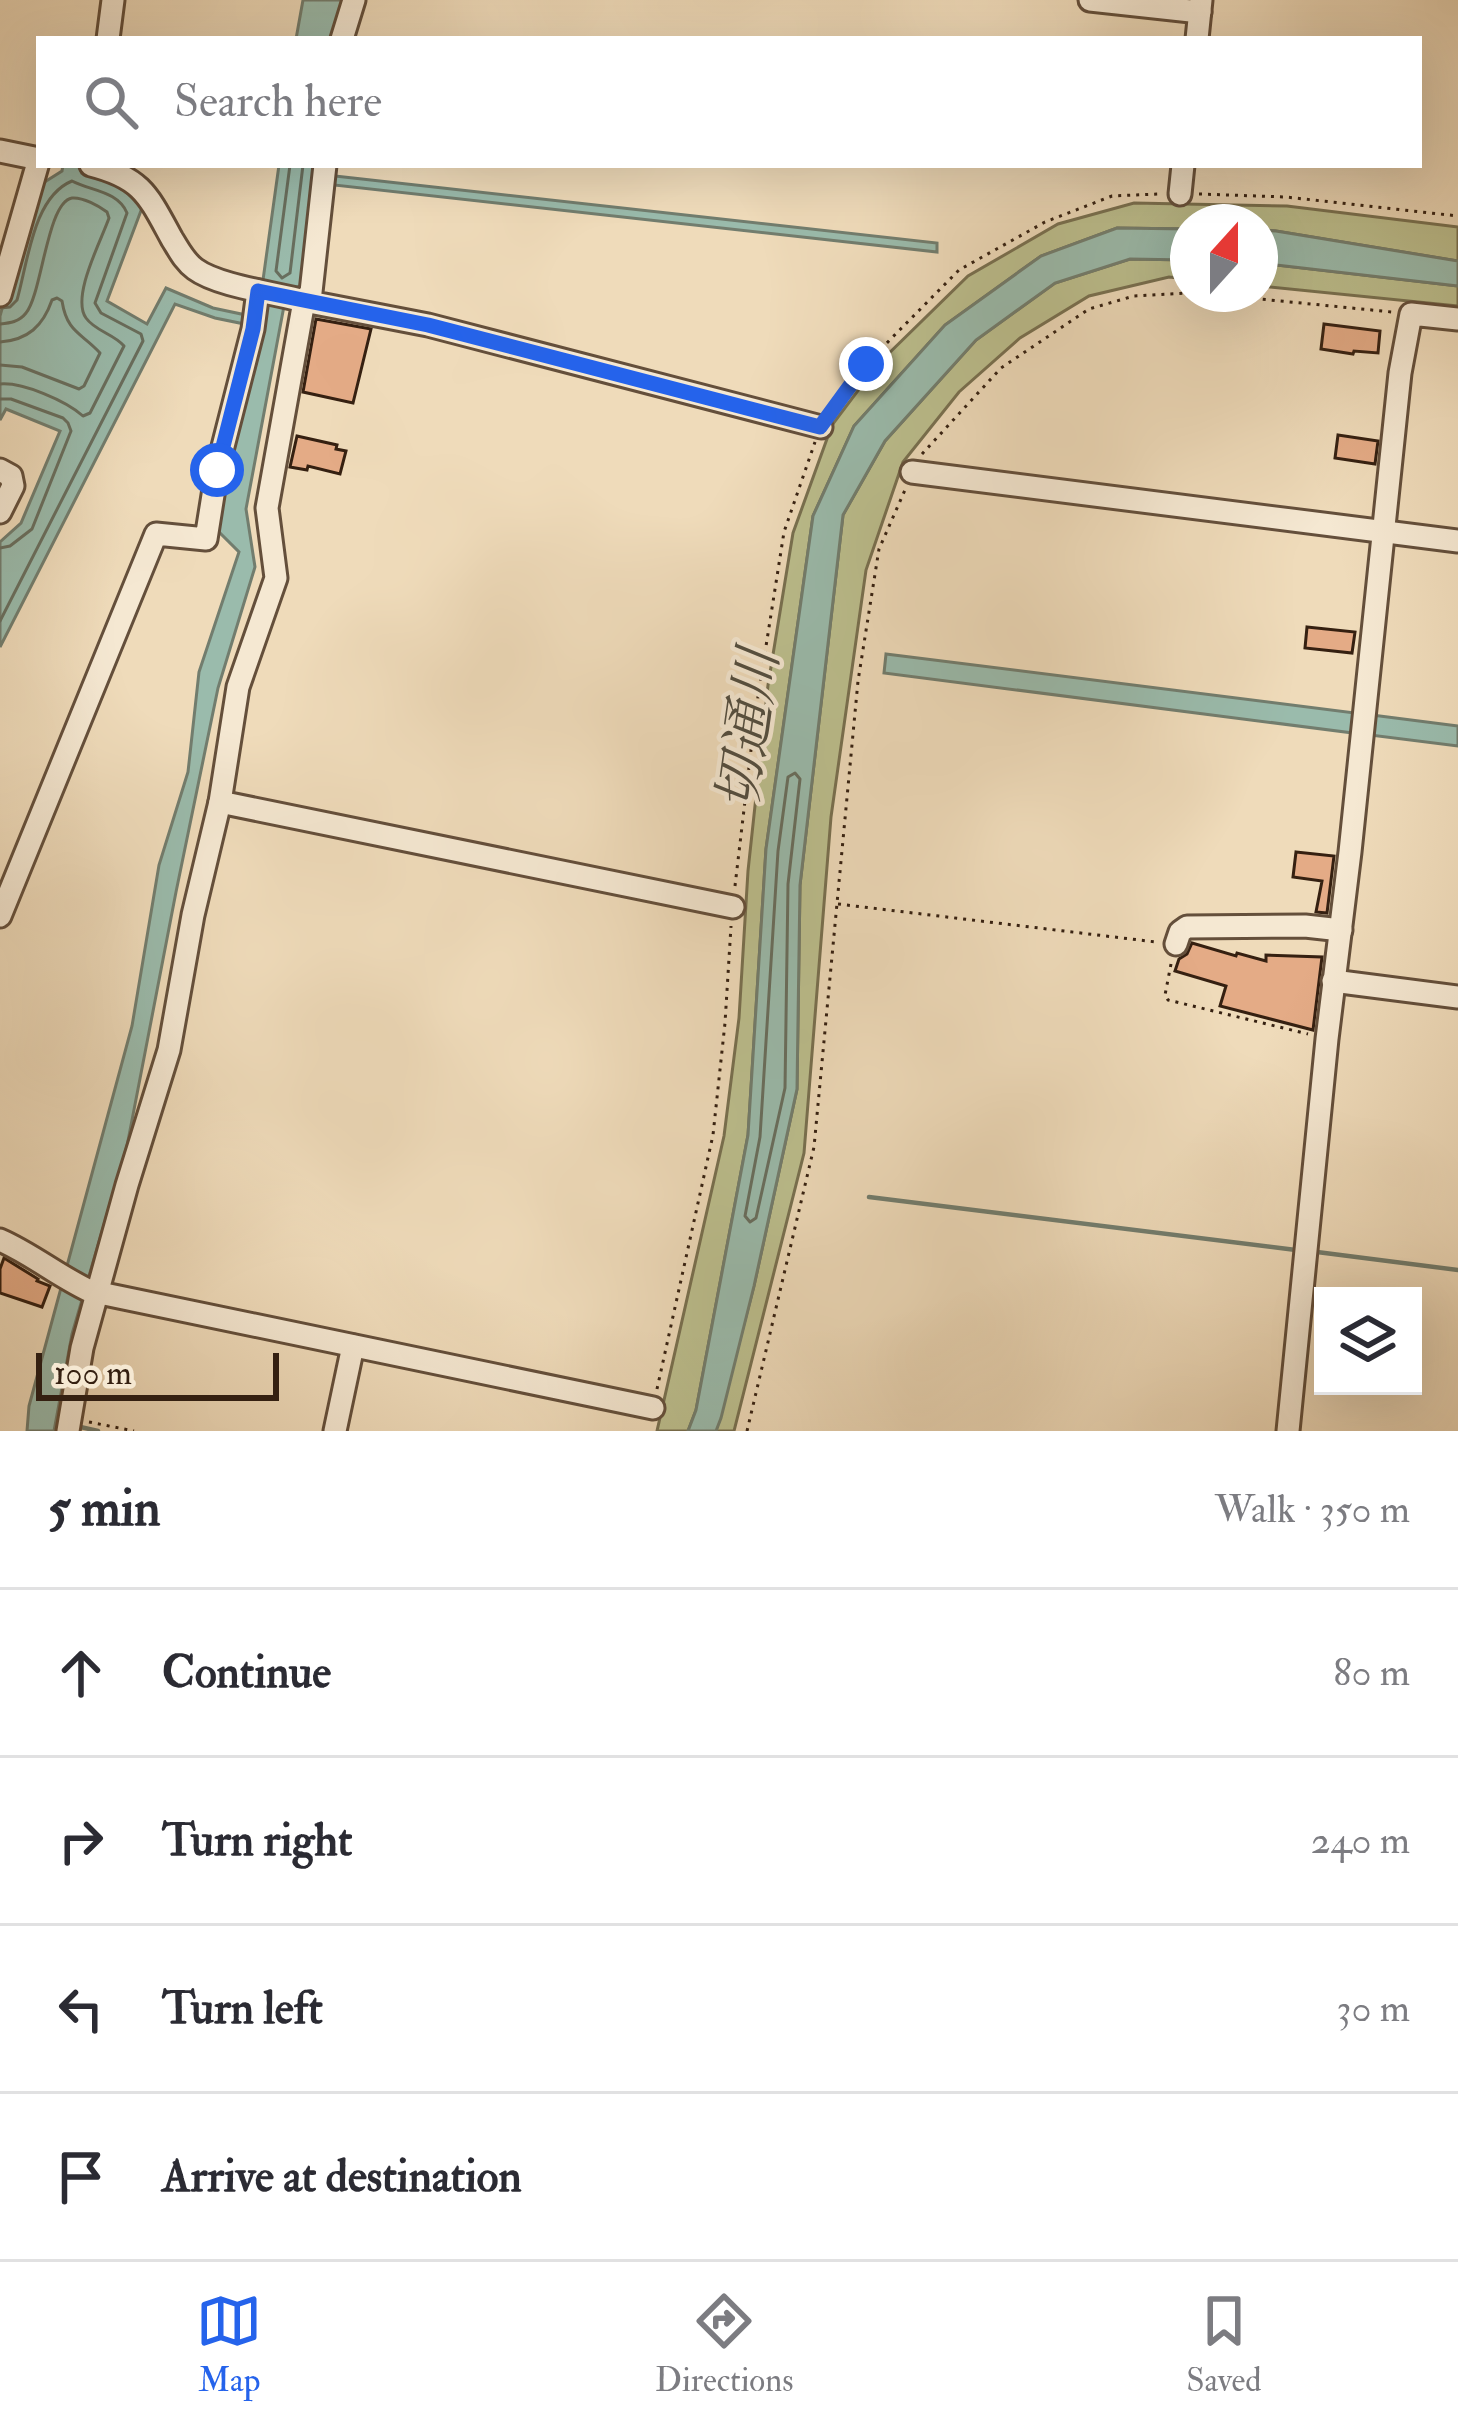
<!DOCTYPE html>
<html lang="en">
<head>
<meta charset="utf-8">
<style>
	:root { --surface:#fff; --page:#f7f7f7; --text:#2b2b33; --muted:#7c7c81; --line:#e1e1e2; --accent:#2563eb }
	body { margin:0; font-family:"IM FELL Double Pica","Noto Serif JP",serif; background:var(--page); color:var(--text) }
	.controls { position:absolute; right:36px; bottom:36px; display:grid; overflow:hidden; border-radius:0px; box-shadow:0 12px 48px #0002 }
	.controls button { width:108px; height:108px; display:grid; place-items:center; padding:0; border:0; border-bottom:3px solid var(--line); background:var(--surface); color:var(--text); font:60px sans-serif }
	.compass { position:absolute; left:1170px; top:204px; width:108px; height:108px; border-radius:50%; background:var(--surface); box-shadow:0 12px 48px #0002; rotate:21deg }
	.scale { position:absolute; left:36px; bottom:30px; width:243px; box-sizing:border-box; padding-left:12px; border:6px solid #352011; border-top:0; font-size:33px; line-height:42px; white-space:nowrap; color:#352011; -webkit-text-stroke:9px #f5e8d2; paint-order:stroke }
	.stop { position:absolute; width:36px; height:36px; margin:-27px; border:9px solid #2563eb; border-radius:50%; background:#fff }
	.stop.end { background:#2563eb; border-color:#fff; box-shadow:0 3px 12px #0008 }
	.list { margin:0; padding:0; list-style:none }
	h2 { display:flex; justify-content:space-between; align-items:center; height:156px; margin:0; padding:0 48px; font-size:51px }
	h2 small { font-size:39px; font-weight:400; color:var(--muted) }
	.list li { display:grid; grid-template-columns:78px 1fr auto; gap:36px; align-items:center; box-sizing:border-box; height:168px; padding:0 48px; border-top:3px solid var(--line) }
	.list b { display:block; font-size:45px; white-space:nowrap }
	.list em { font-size:39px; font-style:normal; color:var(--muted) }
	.icon { flex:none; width:66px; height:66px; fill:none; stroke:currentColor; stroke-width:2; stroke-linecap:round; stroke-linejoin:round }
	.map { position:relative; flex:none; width:1458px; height:1431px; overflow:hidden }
	.search { position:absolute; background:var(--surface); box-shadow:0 12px 48px #0002; left:36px; right:36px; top:36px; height:132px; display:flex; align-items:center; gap:30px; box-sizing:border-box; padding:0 42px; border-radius:0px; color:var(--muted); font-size:45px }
	.sheet { height:828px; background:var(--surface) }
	nav { display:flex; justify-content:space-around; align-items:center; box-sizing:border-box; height:168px; border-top:3px solid var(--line); background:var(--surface); font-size:33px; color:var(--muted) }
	nav a { display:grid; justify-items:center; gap:6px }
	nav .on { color:var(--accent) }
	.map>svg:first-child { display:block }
	.green { fill:#bcbf8e; stroke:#787050; stroke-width:3 }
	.water { fill:#9abbac; stroke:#727d6e; stroke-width:3 }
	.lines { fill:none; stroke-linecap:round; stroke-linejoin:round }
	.shore { stroke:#686e5e; stroke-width:3 }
	.stream { stroke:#727d6e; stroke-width:4.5 }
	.building { fill:#e4ab86; stroke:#352011; stroke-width:3 }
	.minor-casing { stroke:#644f3b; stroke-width:27 }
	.path { stroke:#352011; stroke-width:3; stroke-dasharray:3 6; stroke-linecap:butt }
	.minor { stroke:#f5e8d2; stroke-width:21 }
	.route { stroke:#2563eb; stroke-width:15 }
	.labels { text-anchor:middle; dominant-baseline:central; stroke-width:9; stroke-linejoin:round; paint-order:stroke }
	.water-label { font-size:54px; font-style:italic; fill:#534e40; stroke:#f5e8d2 }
</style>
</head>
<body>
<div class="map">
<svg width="1458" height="1431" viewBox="0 0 1458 1431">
	<rect width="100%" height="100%" fill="#efdbba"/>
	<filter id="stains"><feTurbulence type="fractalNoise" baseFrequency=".00167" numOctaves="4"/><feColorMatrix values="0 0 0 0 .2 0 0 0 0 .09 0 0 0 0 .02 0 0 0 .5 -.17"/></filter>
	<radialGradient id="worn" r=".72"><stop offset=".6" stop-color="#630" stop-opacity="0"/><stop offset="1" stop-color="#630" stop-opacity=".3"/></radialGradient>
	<g class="green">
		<polygon points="1134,203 1287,206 1458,227 1458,261 1276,231 1260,230 1260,222 1188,222 1188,229 1117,228 1041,256 945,325 854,426 813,516 766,849 748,1135 696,1410 688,1431 657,1431 724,1136 739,1018 748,871 768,685 793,533 832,425 878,364 968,276 1058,224"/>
		<polygon points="1130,259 1188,260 1188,279 1169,277 1089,296 1020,338 959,392 903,462 866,570 831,817 804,1153 734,1431 716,1431 754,1286 797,1089 800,885 843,515 885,441 976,340 1055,283"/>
		<polygon points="1260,263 1458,286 1458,306 1260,286"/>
	</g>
	<g class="water">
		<polygon points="303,0 344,0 333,39 296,39"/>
		<path d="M63,165H82V173C107,179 126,188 142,208L107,301L147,324L166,288L213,308L260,318L269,303L272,287L263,280L279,165H315L301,286L288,289L284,306L246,509L255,567L218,688L176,892L127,1146L72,1334L54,1431H27L29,1406L132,1026L159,865L188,772L199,672L239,552L217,530L259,327L215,318L175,304L0,647V542L21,523L60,431L6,409L0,420V316L30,209L43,183L62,171Z"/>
		<polygon points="335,176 937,243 937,252 334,185"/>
		<polygon points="1117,228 1188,229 1188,260 1130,259 1055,283 976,340 885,441 843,515 800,885 797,1089 754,1286 721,1418 716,1431 688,1431 696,1410 748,1135 766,849 813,516 854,426 945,325 1041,256"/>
		<polygon points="1260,230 1276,231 1458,261 1458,286 1260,263"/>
		<polygon points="886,654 1355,713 1353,733 884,673"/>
		<polygon points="1372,715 1458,726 1458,746 1370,735"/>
	</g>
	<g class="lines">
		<g class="shore">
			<polyline points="290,165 276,271 282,278 290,273 303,165"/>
			<path d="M0,308L10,307L17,300C28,262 33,197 72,181C91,191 118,191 127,213L95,303L101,313L141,334L143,341L0,621"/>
			<path d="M0,324C10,323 19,322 26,313C42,294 47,202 72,198C83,197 99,206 107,212L109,218C101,241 71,297 86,318C95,331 114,334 124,346L90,413L83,416C66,401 23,382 0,384"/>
			<path d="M0,342C28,340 43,326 52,300L57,298L62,301C67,333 82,333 100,353L84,386L79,389L22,367L0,365"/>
			<polyline points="0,399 11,399 63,418 68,423 71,431 32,529 10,546 0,548"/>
			<polygon points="795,773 800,779 788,884 785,1088 756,1218 750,1222 745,1216 760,1137 778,851 788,777"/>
		</g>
		<g class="stream">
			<polyline points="869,1197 1296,1250"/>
			<polyline points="1317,1252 1458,1270"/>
			<polyline points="76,1426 98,1431"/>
		</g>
	</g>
	<g class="building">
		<polygon points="316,319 371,329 353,403 303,392"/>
		<polygon points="1324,324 1380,331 1378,353 1354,351 1353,354 1321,349"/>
		<polygon points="1338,435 1378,441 1375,464 1335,458"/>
		<polygon points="297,436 337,445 336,449 346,451 340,474 308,466 307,470 290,467"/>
		<polygon points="1307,627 1355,632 1352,653 1305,648"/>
		<polygon points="1296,852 1334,856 1327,913 1316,912 1322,881 1293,877"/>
		<polygon points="1192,943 1236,956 1237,953 1266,961 1266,955 1322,957 1313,1030 1220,1006 1226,986 1175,971 1179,959 1187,954"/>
		<polygon points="4,1258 38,1279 37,1281 50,1286 42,1307 0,1293 0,1269"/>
	</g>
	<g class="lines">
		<g class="minor-casing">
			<g id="minor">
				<polyline points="1090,0 1200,12"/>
				<polyline points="108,39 113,0"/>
				<polyline points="342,39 354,0"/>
				<polyline points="1197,39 1201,0"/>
				<polyline points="0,151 39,159 0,295"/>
				<polyline points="325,165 311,292 304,301 428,325 821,427"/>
				<polyline points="1180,194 1183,165"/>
				<polyline points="0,470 11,476 13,486 0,512"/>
				<polyline points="912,472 1458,541"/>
				<polyline points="220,802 733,907"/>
				<polyline points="0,916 156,534 206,539 217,470 253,329 258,291"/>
				<polyline points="1176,944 1180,932 1187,927 1305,926 1341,930"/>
				<polyline points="1333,981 1458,997"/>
				<path d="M0,1240C32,1254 58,1276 90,1291L653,1408"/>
				<path d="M68,1431L82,1348L127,1185L169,1050L193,915L220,802L238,687L276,578L267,508L304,301C275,293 218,286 195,269C184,261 179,250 172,239C148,195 142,178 91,165"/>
				<polyline points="335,1431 353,1346"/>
				<polyline points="1288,1431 1327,1039 1350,852 1400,373 1411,314 1458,319"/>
			</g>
		</g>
		<g class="path">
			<polyline points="1199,194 1286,197 1458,216"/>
			<polyline points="1209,294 1392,312"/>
			<polyline points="831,413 866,364 959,270 1045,222 1112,196 1159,194"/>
			<polyline points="922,454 1001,368 1089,309 1134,296 1188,293"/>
			<polyline points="735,886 755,716 784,532 815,442"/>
			<polyline points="838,904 1156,942"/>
			<polyline points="1171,964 1165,995 1168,1000 1308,1034"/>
			<polyline points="657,1389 713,1135 725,1023 731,926"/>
			<polyline points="89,1422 134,1431"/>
			<polyline points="747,1431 814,1147 858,681 879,549 905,490"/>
		</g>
		<use href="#minor" class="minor"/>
	</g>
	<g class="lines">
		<polyline class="route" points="217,470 253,329 258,291 428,325 820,427 866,364"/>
	</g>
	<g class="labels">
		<g class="water-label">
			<text transform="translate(749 730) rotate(-82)">切通川</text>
		</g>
	</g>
	<rect width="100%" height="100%" filter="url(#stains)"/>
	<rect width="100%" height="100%" fill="url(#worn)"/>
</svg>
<div class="controls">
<button><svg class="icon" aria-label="layers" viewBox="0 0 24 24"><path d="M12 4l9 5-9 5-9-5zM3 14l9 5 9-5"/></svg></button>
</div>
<svg class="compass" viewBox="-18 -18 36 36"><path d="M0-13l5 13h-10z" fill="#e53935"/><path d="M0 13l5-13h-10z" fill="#7c7c81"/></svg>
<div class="scale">100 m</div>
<div class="stop" style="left:217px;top:470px"></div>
<div class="stop end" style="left:866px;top:364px"></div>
<div class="search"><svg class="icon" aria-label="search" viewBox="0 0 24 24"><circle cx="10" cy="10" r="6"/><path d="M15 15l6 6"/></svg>Search here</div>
</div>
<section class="sheet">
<h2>5 min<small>Walk · 350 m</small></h2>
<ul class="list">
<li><svg class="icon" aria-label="ahead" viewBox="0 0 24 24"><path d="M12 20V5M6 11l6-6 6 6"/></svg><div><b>Continue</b></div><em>80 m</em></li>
<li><svg class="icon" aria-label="right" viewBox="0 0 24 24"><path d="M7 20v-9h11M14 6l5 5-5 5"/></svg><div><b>Turn right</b></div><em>240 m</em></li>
<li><svg class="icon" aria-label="left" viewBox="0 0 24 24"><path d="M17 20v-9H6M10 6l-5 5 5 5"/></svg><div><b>Turn left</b></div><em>30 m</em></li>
<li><svg class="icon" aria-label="arrive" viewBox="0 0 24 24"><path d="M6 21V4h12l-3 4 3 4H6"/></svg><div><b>Arrive at destination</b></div></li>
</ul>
</section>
<nav>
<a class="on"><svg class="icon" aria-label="map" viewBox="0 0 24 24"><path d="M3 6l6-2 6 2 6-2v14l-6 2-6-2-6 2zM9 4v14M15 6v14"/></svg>Map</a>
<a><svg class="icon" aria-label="directions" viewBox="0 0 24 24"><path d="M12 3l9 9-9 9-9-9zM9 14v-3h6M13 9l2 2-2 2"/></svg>Directions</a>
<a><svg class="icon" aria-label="saved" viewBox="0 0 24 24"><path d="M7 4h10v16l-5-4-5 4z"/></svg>Saved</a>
</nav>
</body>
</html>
